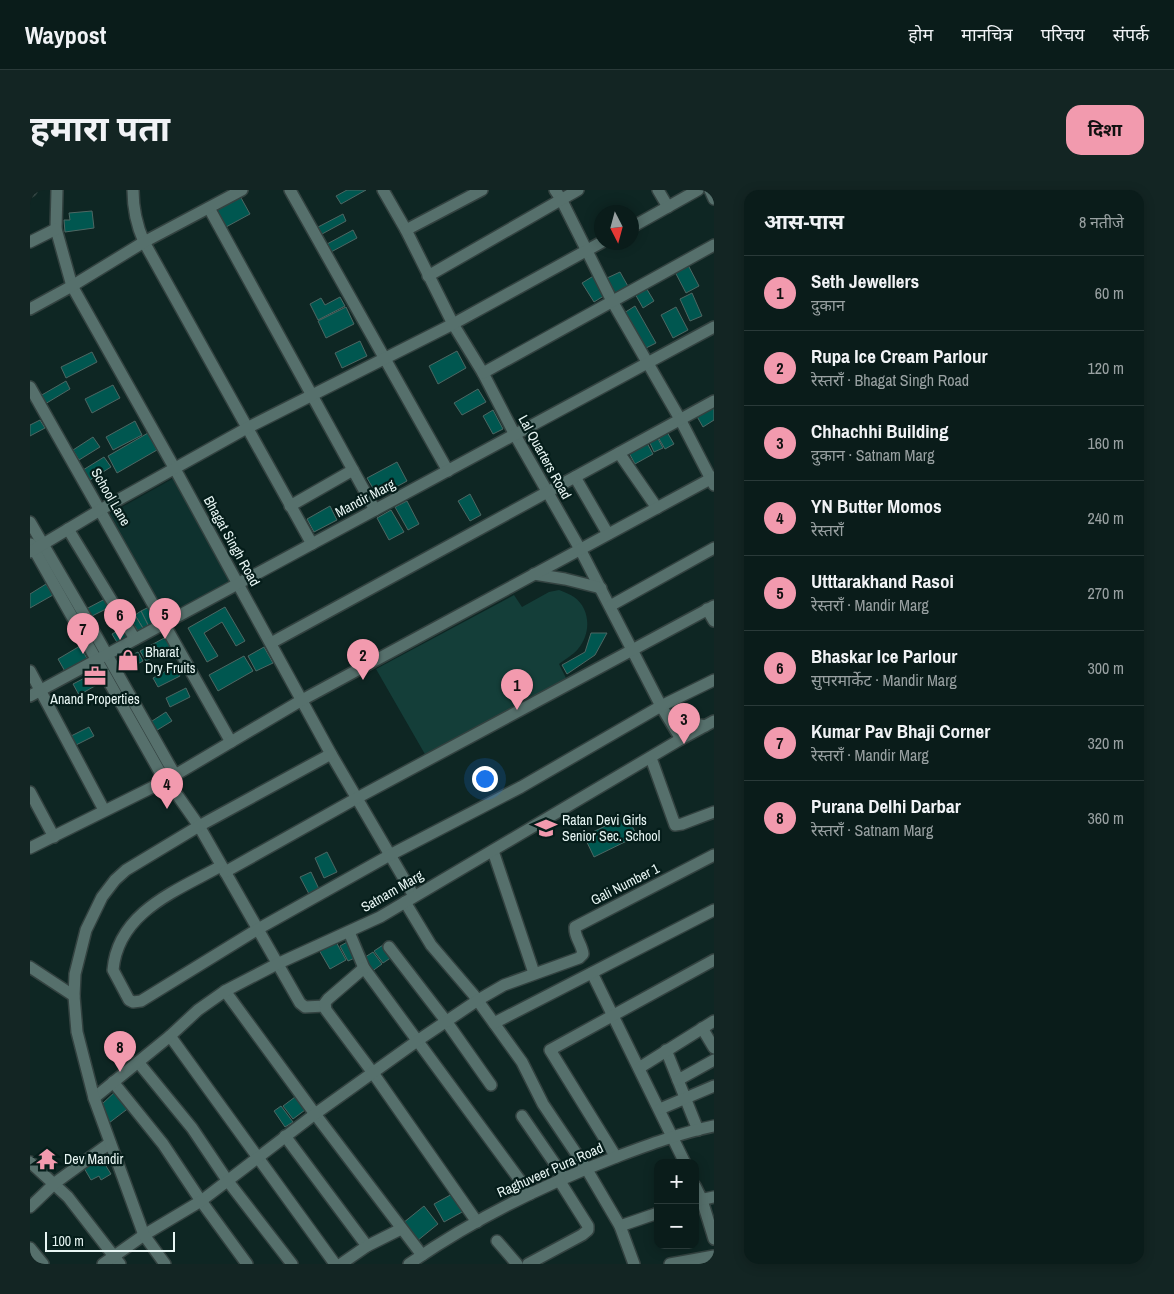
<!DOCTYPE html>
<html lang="hi">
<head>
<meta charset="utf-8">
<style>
	:root { --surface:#0a1c1a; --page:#132523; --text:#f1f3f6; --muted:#99a1a2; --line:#2a3a39; --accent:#f29aae }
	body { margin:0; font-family:"Archivo Narrow","Noto Sans Devanagari",sans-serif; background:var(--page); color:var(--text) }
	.controls { position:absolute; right:15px; bottom:15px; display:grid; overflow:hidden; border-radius:10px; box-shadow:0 2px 12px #0003 }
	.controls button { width:45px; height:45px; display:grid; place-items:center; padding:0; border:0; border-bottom:1px solid var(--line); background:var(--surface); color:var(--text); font:25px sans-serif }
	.compass { position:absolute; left:564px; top:15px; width:45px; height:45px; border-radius:50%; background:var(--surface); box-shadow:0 2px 12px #0003; rotate:174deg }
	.scale { position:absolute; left:15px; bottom:12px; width:130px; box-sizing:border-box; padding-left:5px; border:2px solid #e8f6f4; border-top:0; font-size:14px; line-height:18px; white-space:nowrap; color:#e8f6f4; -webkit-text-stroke:4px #051d1a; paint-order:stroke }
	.you { position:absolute; left:454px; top:588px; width:18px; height:18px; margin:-12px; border:4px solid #fff; border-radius:50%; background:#1a73e8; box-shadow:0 0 0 8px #1a73e833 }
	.badge { display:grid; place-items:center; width:32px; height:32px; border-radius:50%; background:var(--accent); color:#111; font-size:16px; font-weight:700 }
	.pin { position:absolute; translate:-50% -41px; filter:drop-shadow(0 1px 2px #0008) }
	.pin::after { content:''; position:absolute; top:26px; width:18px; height:15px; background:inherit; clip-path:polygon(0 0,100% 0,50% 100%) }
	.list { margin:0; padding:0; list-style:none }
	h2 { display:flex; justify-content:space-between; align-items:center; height:65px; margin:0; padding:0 20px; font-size:21px }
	h2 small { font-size:16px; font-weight:400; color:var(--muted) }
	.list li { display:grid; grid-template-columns:32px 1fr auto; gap:15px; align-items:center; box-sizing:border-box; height:75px; padding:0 20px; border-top:1px solid var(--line) }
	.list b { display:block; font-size:19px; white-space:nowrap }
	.list p { margin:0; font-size:16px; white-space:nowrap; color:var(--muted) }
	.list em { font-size:16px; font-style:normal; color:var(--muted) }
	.map { position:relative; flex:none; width:684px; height:1074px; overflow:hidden; border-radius:15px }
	header { display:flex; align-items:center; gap:30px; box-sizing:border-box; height:70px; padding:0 25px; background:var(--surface); border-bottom:1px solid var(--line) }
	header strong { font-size:24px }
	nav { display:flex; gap:28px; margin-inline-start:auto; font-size:18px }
	.intro { display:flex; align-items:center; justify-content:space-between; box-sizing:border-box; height:120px; padding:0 30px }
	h1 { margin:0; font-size:35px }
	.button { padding:12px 22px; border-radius:15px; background:var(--accent); color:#111; font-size:18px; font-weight:700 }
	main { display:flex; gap:30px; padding:0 30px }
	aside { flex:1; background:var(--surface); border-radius:15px; box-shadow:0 2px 12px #0003 }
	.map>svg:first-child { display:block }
	.built { fill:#0e312e }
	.green { fill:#143e39 }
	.building { fill:#005750; stroke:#4d6763 }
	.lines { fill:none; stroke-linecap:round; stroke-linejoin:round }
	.minor-casing { stroke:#334240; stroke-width:14 }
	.minor { stroke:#56706c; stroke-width:11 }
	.labels { text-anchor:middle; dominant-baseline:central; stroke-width:4.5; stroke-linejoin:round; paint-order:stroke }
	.street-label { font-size:14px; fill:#e8f6f4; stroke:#051d1a }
	.poi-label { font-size:14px; fill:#e8f6f4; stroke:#051d1a; text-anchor:start }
</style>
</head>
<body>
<header>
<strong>Waypost</strong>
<nav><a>होम</a><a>मानचित्र</a><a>परिचय</a><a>संपर्क</a></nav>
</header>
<div class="intro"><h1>हमारा पता</h1><a class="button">दिशा</a></div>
<main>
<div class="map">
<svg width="684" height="1074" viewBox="0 0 684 1074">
	<rect width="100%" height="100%" fill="#0e2623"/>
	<polygon class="built" points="144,288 201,391 134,427 78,325"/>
	<path class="green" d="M529,400C534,402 540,404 544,407C561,419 561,444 548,459C543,465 535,469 529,474L537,490L396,566L346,479L484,405L492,417L519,402Z"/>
	<g class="building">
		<polygon points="317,0 336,0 311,14 306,6"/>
		<polygon points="210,6 220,24 196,37 186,19"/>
		<polygon points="62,21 64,38 35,42 34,30 40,30 39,23"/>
		<polygon points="313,24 316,31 292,44 288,37"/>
		<polygon points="323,40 327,48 301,62 297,54"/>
		<polygon points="657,73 669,96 656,103 644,80"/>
		<polygon points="590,82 599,98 586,105 577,88"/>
		<polygon points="565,85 577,104 564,112 552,93"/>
		<polygon points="615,96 624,111 613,118 604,102"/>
		<polygon points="662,103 672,126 660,131 650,109"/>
		<polygon points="310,107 315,116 288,130 280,114 291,108 295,115"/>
		<polygon points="605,116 626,153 614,159 594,123"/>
		<polygon points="316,117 324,134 296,148 288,131"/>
		<polygon points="646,117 658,140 643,148 631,125"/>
		<polygon points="330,151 337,166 312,178 305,163"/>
		<polygon points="427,161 436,178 408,194 399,176"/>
		<polygon points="62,162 67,172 36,188 31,177"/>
		<polygon points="36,191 40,199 15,214 10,206"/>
		<polygon points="83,195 90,208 62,223 55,209"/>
		<polygon points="448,199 456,212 432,225 424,213"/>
		<polygon points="684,217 684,230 673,237 665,223"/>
		<polygon points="463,220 473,239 463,244 453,226"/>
		<polygon points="10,230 15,238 0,246 0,235"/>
		<polygon points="105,231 112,245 83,260 76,247"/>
		<polygon points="637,242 644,254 635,259 628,247"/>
		<polygon points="118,243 127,260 87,283 78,266"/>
		<polygon points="63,247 70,257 49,270 43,260"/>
		<polygon points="627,247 633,258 624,262 619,251"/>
		<polygon points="616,251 623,264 605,274 598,261"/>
		<polygon points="74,267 81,277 60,290 53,280"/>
		<polygon points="367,272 377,291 348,307 337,288"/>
		<polygon points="440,304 451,325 440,331 428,311"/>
		<polygon points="377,311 389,334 378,340 365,317"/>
		<polygon points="300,316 307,330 284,342 277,329"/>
		<polygon points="361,320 374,342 359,350 347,328"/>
		<polygon points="16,394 23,405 0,418 0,404"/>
		<polygon points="75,409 80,417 60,427 56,419"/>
		<polygon points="123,415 132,431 119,437 111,421"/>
		<polygon points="195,417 215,451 206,456 192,432 174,443 188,466 177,472 158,438"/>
		<polygon points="111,421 119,437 114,440 105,425"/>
		<polygon points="105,425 114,440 109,443 100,428"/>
		<polygon points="96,436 102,447 88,454 82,444"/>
		<polygon points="561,443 577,443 565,465 537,484 532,475 555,462"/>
		<polygon points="138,446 143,456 116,471 110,461"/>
		<polygon points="50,456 59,472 37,485 28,469"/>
		<polygon points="234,457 243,473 226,481 218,466"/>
		<polygon points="108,462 113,471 91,483 86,473"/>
		<polygon points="214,466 223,481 188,501 179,485"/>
		<polygon points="145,476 150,486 128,497 123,488"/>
		<polygon points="66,482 72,492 49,505 43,494"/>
		<polygon points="156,498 160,507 140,517 136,508"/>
		<polygon points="136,522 142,531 124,542 119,533"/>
		<polygon points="59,537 64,546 46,555 41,546"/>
		<polygon points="597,626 607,646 564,667 554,646"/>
		<polygon points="297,662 307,682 294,688 285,668"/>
		<polygon points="281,682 289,699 279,704 270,687"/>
		<polygon points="305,750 316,770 300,779 289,760"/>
		<polygon points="319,751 327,767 318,771 310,756"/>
		<polygon points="353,755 362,767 353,773 344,761"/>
		<polygon points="343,762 352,774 341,782 332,769"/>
		<polygon points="87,900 100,917 79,933 72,914"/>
		<polygon points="265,907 275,920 263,929 253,916"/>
		<polygon points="251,916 263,932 255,937 244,921"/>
		<polygon points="71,968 81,984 71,990 69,986 61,990 54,978"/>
		<polygon points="424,1003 434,1021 414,1032 404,1014"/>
		<polygon points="394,1016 408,1034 387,1051 373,1033"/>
	</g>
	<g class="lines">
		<g class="minor-casing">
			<g id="minor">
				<polyline points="27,0 26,39 42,96 145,279 301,564 384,706"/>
				<path d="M103,0C103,19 106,34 114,52L282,354"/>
				<polyline points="260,0 418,281"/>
				<polyline points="353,0 376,40 423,134 453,183 485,245 550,359 631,516 651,549"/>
				<polyline points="525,0 531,9 582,111 650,229 684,295"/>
				<polyline points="628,0 638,17"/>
				<polyline points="680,0 684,9"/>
				<polyline points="0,1 1,0"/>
				<polyline points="179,18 345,320"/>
				<polyline points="602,37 668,0"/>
				<polyline points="376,40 452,0"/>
				<polyline points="0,52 26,39"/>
				<polyline points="398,86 548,0"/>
				<polyline points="0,119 42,96 114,52 212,0"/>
				<polyline points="453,183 684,55"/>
				<polyline points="0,197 201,552"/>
				<polyline points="589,263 627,318"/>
				<polyline points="545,287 578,344"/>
				<polyline points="260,316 323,280"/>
				<polyline points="0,332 59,433 145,585 146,592"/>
				<polyline points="38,339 105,449"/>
				<polyline points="1,354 135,591 148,606 169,636 270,813 275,817 295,816"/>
				<polyline points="0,362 70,320 217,238 423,134 572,52"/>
				<polyline points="504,384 535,389 571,398"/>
				<polyline points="580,416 684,358"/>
				<polyline points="677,419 684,431"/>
				<polyline points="241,453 684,211"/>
				<polyline points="0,481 74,620"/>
				<polyline points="0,506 684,137"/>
				<polyline points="638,527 675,536"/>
				<polyline points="621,568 645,635 652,634 684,622"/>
				<polyline points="0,602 24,647"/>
				<polyline points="0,658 135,591 272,510 684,287"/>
				<polyline points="463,661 504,783"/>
				<path d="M191,676C146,701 88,722 83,780L99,810L103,812L111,811L228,739L360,665L491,597L631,516L684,490"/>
				<polyline points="195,682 327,608 684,416"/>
				<polyline points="375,712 401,755 443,804 492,872 513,914 556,978 590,1036 604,1074"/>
				<polyline points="319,742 334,778 500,1004"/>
				<polyline points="359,757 416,831 461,895"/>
				<polyline points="0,777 44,806"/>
				<polyline points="334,778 298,809 295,813 296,820 343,883 447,1032"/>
				<polyline points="562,783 655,973"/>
				<polyline points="195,801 285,924 392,1065"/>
				<polyline points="464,833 684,720"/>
				<polyline points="672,838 684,858"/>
				<polyline points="140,846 305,1074"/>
				<polyline points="636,860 668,940"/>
				<polyline points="108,872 162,938 197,990 262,1074"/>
				<polyline points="609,878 684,831"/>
				<polyline points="648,890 684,870"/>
				<polyline points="83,892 133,954 171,1011 217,1074"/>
				<polyline points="64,908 140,846 168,820 195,801 247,774 350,727 651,549 684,531"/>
				<polyline points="630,919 684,896"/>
				<polyline points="492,926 534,987"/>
				<polyline points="255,946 337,1056"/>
				<polyline points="586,967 520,860 684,770"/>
				<polyline points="0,972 38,1007 90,1074"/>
				<polyline points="665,996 672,1010 684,1049"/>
				<polyline points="665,1011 684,1007"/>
				<polyline points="0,1017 25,993 80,953"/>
				<polyline points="590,1036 628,1023"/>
				<polyline points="467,1051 487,1074"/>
				<polyline points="0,1058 13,1074"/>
				<path d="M73,1074L114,1045L171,1011L285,924L387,851L448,810L474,795L549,768L553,764C552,754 544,747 545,737L684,665"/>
				<polyline points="135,1074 114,1045 64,908 47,842 44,806 45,784 56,740 72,707 85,690 96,680 169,636 301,564"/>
				<polyline points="311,1074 337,1056 371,1039"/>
				<path d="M379,1074C442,1030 513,995 586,967C618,955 650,943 684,936"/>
				<polyline points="498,1074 552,1045 558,1040 558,1036 529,990"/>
				<polyline points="640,1074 684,1066"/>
			</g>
		</g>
		<use href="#minor" class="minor"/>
	</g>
	<defs>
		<g id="shop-bare" transform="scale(1.725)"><path d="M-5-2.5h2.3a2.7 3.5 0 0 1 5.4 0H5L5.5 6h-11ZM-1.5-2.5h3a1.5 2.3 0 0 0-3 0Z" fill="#f29aae" stroke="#051d1a" stroke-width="2.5" paint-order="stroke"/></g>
		<g id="office-bare" transform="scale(1.725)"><path d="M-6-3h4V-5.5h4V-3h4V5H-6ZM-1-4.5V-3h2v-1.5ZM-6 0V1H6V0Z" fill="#f29aae" stroke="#051d1a" stroke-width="2.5" paint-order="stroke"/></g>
		<g id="school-bare" transform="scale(1.725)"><path d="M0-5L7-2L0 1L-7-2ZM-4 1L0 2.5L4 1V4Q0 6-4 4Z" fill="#f29aae" stroke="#051d1a" stroke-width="2.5" paint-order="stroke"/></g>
		<g id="temple-bare" transform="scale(1.725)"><path d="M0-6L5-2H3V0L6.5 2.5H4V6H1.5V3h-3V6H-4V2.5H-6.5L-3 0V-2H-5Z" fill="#f29aae" stroke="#051d1a" stroke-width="2.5" paint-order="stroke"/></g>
	</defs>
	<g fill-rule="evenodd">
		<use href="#shop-bare" x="98" y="470"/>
		<use href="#office-bare" x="65" y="486"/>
		<use href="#school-bare" x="516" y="638"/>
		<use href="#temple-bare" x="17" y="969"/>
	</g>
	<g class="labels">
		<g class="street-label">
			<text transform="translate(515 267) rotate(61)">Lal Quarters Road</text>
			<text transform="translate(81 307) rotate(60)">School Lane</text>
			<text transform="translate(335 308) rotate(-28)">Mandir Marg</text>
			<text transform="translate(202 351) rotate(61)">Bhagat Singh Road</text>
			<text transform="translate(595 694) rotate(-27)">Gali Number 1</text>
			<text transform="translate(362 701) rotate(-30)">Satnam Marg</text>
			<text transform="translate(520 980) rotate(-24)">Raghuveer Pura Road</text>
		</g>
		<g class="poi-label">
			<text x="115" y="462">Bharat<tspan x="115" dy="16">Dry Fruits</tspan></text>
			<text x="65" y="509" text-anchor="middle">Anand Properties</text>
			<text x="532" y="630">Ratan Devi Girls<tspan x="532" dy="16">Senior Sec. School</tspan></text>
			<text x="34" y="969">Dev Mandir</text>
		</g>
	</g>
</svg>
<div class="controls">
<button>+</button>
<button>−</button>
</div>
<svg class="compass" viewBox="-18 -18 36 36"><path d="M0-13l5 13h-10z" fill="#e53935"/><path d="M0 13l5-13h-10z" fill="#99a1a2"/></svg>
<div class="scale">100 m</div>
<div class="you"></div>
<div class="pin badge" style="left:487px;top:520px">1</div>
<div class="pin badge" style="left:333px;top:490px">2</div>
<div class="pin badge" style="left:654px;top:554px">3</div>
<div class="pin badge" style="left:137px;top:619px">4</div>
<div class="pin badge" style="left:135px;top:449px">5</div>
<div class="pin badge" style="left:90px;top:450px">6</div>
<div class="pin badge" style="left:53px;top:464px">7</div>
<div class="pin badge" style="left:90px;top:882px">8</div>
</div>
<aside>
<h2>आस-पास<small>8 नतीजे</small></h2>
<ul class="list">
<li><span class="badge">1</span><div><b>Seth Jewellers</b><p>दुकान</p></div><em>60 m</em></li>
<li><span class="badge">2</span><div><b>Rupa Ice Cream Parlour</b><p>रेस्तराँ · Bhagat Singh Road</p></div><em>120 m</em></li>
<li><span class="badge">3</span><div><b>Chhachhi Building</b><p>दुकान · Satnam Marg</p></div><em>160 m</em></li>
<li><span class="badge">4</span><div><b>YN Butter Momos</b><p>रेस्तराँ</p></div><em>240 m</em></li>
<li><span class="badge">5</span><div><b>Utttarakhand Rasoi</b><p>रेस्तराँ · Mandir Marg</p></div><em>270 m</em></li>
<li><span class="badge">6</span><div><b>Bhaskar Ice Parlour</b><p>सुपरमार्केट · Mandir Marg</p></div><em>300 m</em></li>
<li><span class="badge">7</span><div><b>Kumar Pav Bhaji Corner</b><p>रेस्तराँ · Mandir Marg</p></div><em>320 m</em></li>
<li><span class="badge">8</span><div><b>Purana Delhi Darbar</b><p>रेस्तराँ · Satnam Marg</p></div><em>360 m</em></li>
</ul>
</aside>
</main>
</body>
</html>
